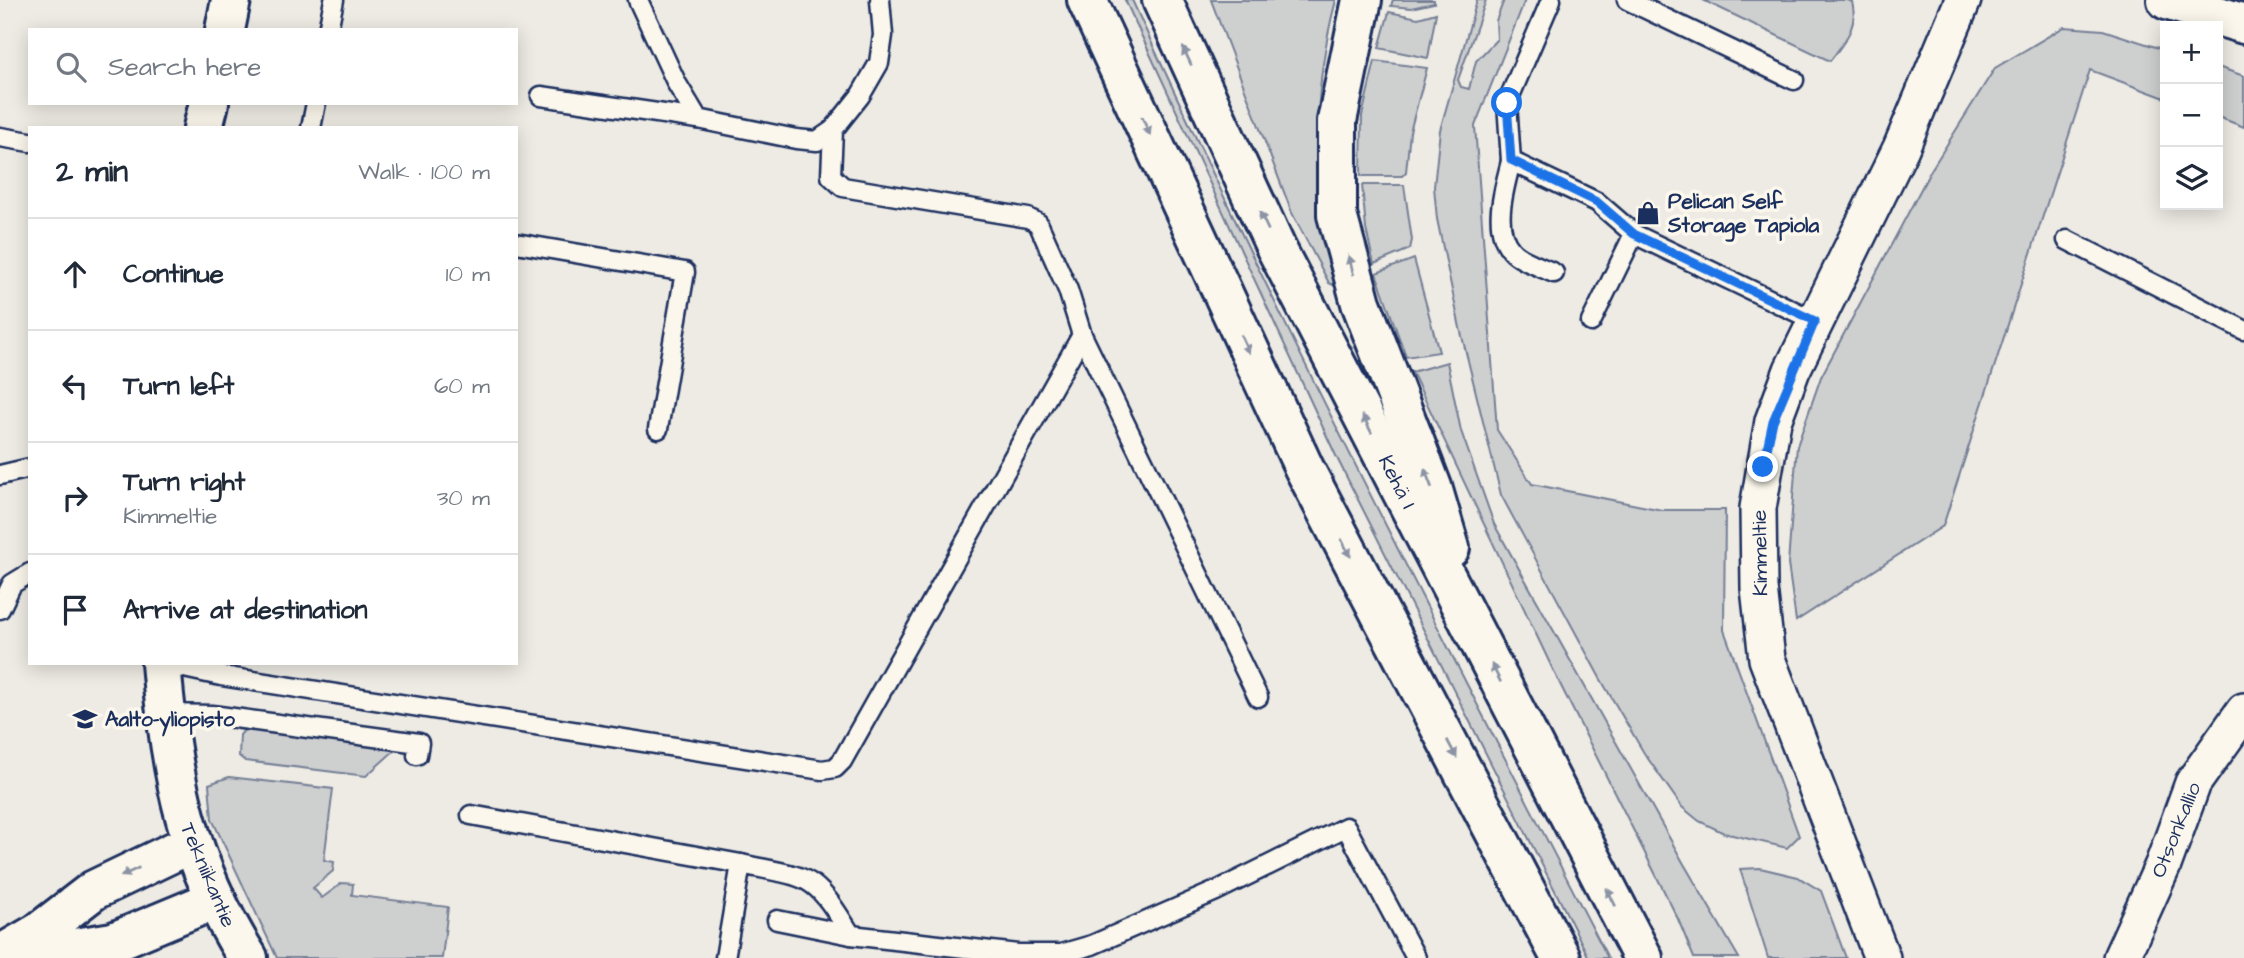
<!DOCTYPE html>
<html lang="en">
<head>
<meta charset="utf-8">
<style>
	:root { --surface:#fff; --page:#f6f6f7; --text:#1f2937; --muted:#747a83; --line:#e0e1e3 }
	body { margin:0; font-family:"Architects Daughter",sans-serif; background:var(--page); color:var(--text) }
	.controls { position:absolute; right:21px; top:21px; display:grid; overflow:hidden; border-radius:0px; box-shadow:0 4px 18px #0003 }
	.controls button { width:63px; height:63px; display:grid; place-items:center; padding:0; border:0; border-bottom:2px solid var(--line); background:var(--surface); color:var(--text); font:35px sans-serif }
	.stop { position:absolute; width:21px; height:21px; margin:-16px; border:5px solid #1a73e8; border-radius:50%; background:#fff }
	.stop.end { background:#1a73e8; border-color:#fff; box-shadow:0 2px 7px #0008 }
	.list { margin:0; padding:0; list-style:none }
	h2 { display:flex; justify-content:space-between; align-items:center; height:91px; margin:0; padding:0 28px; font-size:30px }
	h2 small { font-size:23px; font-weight:400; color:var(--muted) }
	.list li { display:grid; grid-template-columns:46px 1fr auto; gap:21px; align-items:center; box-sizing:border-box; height:112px; padding:0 28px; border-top:2px solid var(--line) }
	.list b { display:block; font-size:26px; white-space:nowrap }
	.list p { margin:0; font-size:23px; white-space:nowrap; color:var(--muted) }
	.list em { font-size:23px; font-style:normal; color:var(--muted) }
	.icon { flex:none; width:38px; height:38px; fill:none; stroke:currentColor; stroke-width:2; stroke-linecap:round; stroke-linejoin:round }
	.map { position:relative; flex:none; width:2244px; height:958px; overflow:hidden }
	.search { position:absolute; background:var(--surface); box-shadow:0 4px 18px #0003; left:28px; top:28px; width:490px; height:77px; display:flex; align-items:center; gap:18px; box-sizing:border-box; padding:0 24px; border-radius:0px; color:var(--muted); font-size:26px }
	.panel { position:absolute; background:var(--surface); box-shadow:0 4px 18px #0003; left:28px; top:126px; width:490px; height:539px; border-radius:0px }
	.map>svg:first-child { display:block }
	.green { fill:#cecfcf; stroke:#747f96; stroke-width:2 }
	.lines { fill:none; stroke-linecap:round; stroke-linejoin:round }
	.service-casing { stroke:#1b2f5e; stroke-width:23 }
	.minor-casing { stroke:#1b2f5e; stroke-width:40 }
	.tertiary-casing { stroke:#1b2f5e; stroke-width:44 }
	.secondary-casing { stroke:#1b2f5e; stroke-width:44 }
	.trunk-casing { stroke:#1b2f5e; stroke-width:44 }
	.service { stroke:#fbf7ec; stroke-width:18 }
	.minor { stroke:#fbf7ec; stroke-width:35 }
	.tertiary { stroke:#fbf7ec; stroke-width:38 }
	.secondary { stroke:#fbf7ec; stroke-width:38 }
	.trunk { stroke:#fbf7ec; stroke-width:38 }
	.oneway { fill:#8b93a5 }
	.route { stroke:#1a73e8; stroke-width:9 }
	.labels { text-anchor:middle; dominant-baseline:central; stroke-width:7; stroke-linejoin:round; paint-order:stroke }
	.poi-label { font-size:21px; font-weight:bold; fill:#1b2f5e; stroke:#fbf7ec; text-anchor:start }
	.street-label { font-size:21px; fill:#1b2f5e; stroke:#fbf7ec }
</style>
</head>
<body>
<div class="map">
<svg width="2244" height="958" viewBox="0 0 2244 958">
	<rect width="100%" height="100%" fill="#eeebe4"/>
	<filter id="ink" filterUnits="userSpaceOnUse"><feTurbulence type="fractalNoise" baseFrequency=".0143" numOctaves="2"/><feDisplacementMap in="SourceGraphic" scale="14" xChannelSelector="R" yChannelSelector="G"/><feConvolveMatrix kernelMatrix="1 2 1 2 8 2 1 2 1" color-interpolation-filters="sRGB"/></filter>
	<g filter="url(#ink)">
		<g class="green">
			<path d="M1125,0H1132C1280,325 1444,641 1608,958H1589L1337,458Z"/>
			<path d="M1211,0H1336C1310,99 1313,186 1335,286L1329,283L1292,213Z"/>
			<polygon points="1393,0 1434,0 1434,3 1411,8 1391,6"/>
			<polygon points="1477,0 1486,0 1458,80 1461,87 1469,89 1476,61 1497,39 1496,21 1504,0 1525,0 1475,126 1497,430 1532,484 1662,510 1725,510 1724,630 1799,836 1787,848 1724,833 1699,821 1682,807 1644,753 1600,678 1501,495 1460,328 1437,219 1434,187 1440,130"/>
			<path d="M1703,0H1848L1852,2C1859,27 1844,42 1830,61Z"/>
			<polygon points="1389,12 1418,18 1436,13 1428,58 1379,48"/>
			<polygon points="2064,27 2103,30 2165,50 2165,98 2090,70 1943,526 1796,621 1788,564 1797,446 1821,377 1931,170 1995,68"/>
			<polygon points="1375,61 1427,68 1410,132 1406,172 1402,176 1361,176 1362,116"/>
			<polygon points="2218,67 2244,76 2244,127 2218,117"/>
			<polygon points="1362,185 1404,185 1412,240 1410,249 1374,264 1366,229"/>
			<polygon points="1414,259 1439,352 1406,357 1376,273"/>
			<polygon points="1447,362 1461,431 1494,524 1684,864 1739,958 1694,958 1678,919 1554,672 1412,372"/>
			<polygon points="246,728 395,750 366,776 245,761 239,756 240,735"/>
			<polygon points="229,777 333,789 324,860 334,862 333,871 313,888 322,898 342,883 353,884 352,895 448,907 442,958 277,958 212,819 209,784"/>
			<polygon points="1760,868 1798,877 1821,891 1846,958 1768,958 1740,869"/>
		</g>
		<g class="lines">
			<g class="service-casing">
				<g id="service">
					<polyline points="638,0 677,84 698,119 796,139 817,141 833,130"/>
					<polyline points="880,0 883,35 879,63 860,96 833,130 831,176 843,187 1028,218 1038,223 1068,290 1082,335 1258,697"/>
					<polyline points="1551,0 1507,103 1511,161 1597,202 1634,234 1815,321"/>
					<polyline points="1627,0 1794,80"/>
					<polyline points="328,30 334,0"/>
					<polyline points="541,96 698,119"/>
					<polyline points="311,128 316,103"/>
					<polyline points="0,137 30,142"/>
					<path d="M1511,161C1505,187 1491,227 1511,250C1520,261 1542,267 1554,273"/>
					<polyline points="2067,240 2244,330"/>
					<polyline points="516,243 685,272 658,429"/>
					<polyline points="1591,322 1634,234"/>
					<polyline points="0,475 30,468"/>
					<polyline points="0,609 12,584 30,573"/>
					<polyline points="161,663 221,676 822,770 835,768 842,761 1082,335"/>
					<polyline points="165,714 212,715 419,743 417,755"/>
					<polyline points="471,815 741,864 725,958"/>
					<path d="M741,864C811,879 812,871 851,935"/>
					<polyline points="777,920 851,935 1018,954 1061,954 1092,945 1216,891 1346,827 1416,958"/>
				</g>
			</g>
			<g class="minor-casing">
				<g id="minor">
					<polyline points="1882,958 1767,659 1759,588 1758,508 1773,421 1792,370 1901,148 1963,0"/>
					<polyline points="2121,958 2163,865 2193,783 2244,711"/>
				</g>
			</g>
			<g class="tertiary-casing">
				<g id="tertiary">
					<polyline points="0,955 38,933 94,890 192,843"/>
					<polyline points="12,958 113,942 214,900"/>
				</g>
			</g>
			<g class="secondary-casing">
				<g id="secondary">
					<polyline points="2167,0 2244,24"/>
					<polyline points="225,30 231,0"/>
					<polyline points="203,128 209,103"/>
					<path d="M161,663C170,774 187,862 248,958"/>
				</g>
			</g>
			<g class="trunk-casing">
				<g id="trunk">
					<polyline points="1087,0 1304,468 1561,958"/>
					<polyline points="1162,0 1276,248 1643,958"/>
					<polyline points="1362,0 1337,121 1337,215 1361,303 1432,487 1450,548"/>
				</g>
			</g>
			<use href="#service" class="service"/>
			<use href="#minor" class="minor"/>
			<use href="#tertiary" class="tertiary"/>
			<use href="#secondary" class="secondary"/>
			<use href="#trunk" class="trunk"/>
		</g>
		<defs><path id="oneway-solid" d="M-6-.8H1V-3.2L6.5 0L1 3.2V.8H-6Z" transform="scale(1.75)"/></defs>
		<g class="oneway">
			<use href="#oneway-solid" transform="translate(1187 56) rotate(-115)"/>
			<use href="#oneway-solid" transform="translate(1146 126) rotate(66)"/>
			<use href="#oneway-solid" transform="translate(1264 221) rotate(-115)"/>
			<use href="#oneway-solid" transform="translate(1351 265) rotate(-105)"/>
			<use href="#oneway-solid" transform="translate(1245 344) rotate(65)"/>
			<use href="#oneway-solid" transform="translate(1367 424) rotate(-117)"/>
			<use href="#oneway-solid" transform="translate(1428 478) rotate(-111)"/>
			<use href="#oneway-solid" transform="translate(1346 548) rotate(62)"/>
			<use href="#oneway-solid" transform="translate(1496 673) rotate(-117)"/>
			<use href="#oneway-solid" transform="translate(1452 749) rotate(62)"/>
			<use href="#oneway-solid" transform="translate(130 872) rotate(154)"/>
			<use href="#oneway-solid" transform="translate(1611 897) rotate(-117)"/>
		</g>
	</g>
	<g class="lines" filter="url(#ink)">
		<polyline class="route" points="1507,103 1511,160 1597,202 1634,234 1815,321 1773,421 1763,467"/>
	</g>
	<defs>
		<g id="shop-bare" transform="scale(1.89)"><path d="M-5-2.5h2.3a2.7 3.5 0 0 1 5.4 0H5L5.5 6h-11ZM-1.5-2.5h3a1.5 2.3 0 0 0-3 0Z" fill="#1b2f5e" stroke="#fbf7ec" stroke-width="2.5" paint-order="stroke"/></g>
		<g id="university-bare" transform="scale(1.89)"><path d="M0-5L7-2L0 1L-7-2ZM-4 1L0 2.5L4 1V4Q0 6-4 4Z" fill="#1b2f5e" stroke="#fbf7ec" stroke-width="2.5" paint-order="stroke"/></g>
	</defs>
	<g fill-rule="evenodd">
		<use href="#shop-bare" x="1648" y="213"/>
		<use href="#university-bare" x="85" y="719"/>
	</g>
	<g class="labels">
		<g class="poi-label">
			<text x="1668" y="201">Pelican Self<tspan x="1668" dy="24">Storage Tapiola</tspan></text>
			<text x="105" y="719">Aalto-yliopisto</text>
		</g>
		<g class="street-label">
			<text transform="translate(1397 482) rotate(63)">Kehä I</text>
			<text transform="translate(1760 553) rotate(-91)">Kimmeltie</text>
			<text transform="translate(2176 830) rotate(-68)">Otsonkallio</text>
			<text transform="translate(208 875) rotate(67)">Tekniikantie</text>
		</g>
	</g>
</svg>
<div class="controls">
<button>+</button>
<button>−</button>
<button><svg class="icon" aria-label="layers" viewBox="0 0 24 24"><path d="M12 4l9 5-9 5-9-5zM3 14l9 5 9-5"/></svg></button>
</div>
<div class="stop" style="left:1507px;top:103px"></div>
<div class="stop end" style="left:1763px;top:467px"></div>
<div class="search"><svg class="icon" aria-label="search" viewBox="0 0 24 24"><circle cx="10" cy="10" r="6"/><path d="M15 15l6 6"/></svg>Search here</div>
<section class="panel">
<h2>2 min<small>Walk · 100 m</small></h2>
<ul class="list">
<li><svg class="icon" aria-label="ahead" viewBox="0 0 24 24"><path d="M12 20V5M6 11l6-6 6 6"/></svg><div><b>Continue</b></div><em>10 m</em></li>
<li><svg class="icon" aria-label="left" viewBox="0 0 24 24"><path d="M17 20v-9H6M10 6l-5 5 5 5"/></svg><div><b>Turn left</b></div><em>60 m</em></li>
<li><svg class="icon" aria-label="right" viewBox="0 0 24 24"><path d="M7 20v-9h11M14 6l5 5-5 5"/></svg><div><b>Turn right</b><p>Kimmeltie</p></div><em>30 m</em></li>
<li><svg class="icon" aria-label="arrive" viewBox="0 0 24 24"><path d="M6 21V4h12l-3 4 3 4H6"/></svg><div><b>Arrive at destination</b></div></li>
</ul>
</section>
</div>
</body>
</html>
